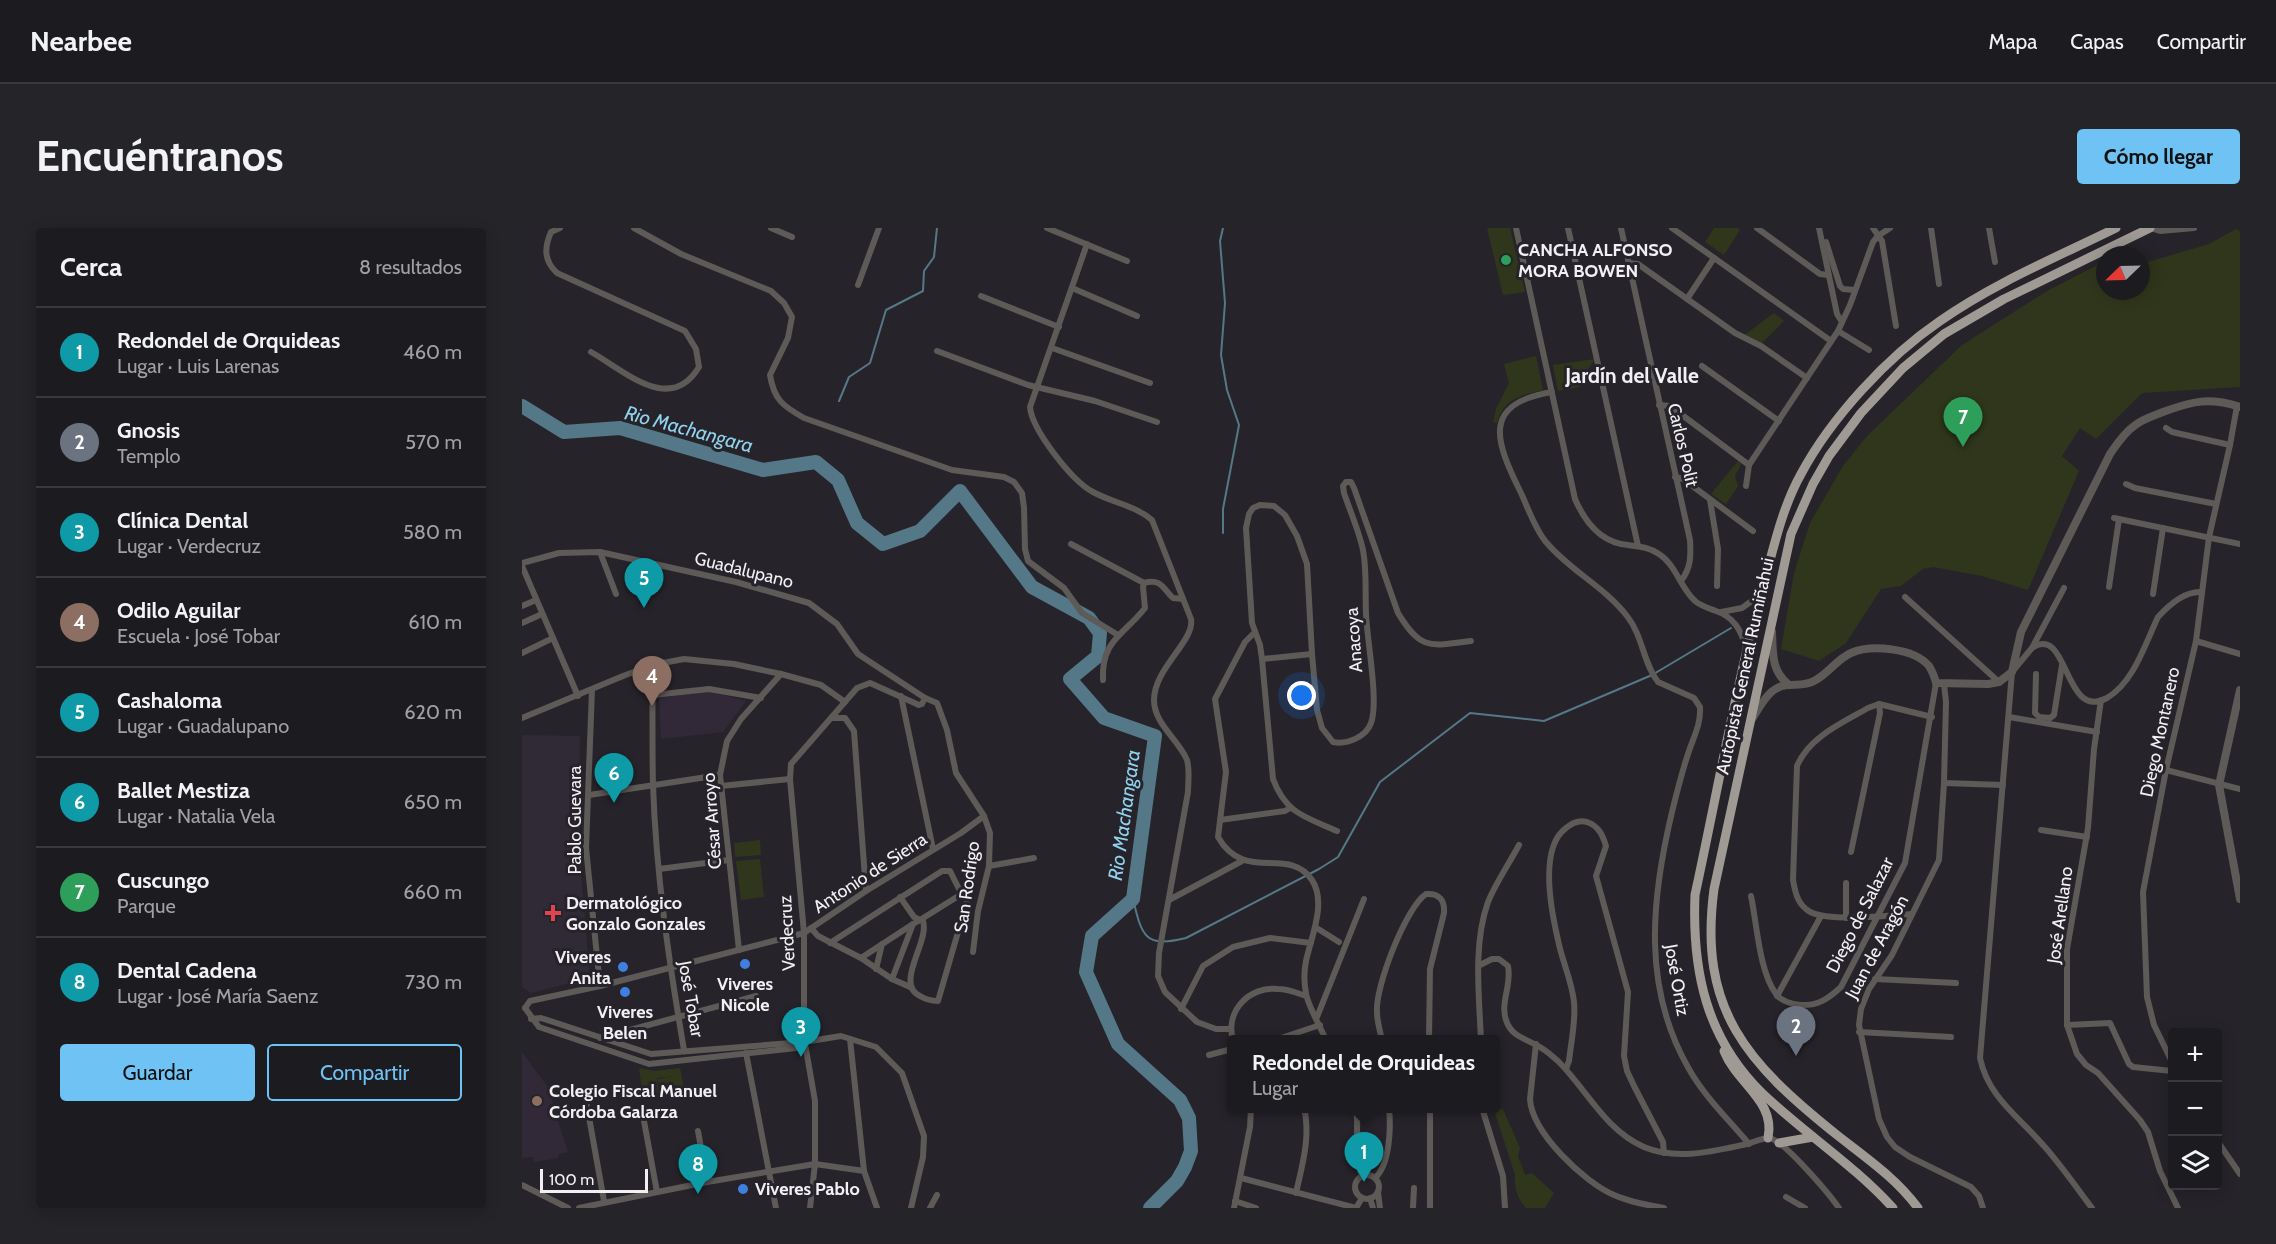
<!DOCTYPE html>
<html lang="es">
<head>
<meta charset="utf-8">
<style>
	:root { --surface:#1c1b20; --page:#252429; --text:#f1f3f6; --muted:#a0a1a5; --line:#3a393e; --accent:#6fc2f4 }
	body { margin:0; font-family:Cabin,sans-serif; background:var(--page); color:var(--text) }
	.controls { position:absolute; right:18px; bottom:18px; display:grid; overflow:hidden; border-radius:6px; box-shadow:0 3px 15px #0003 }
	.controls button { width:54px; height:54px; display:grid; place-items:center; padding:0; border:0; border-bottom:2px solid var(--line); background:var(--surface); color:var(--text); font:30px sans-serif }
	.compass { position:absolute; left:1574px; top:18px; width:54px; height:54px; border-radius:50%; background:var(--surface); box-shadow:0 3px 15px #0003; rotate:247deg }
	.scale { position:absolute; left:18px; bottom:15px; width:108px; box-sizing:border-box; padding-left:6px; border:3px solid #f2f0f5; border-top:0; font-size:16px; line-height:21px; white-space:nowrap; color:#f2f0f5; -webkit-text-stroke:4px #26242a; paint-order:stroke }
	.you { position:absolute; left:780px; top:468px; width:21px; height:21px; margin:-15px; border:4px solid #fff; border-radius:50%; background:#1a73e8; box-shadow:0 0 0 9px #1a73e833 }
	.badge { display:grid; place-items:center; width:39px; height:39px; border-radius:50%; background:var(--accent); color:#fff; font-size:20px; font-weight:700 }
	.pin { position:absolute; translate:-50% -50px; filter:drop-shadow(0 2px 3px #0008) }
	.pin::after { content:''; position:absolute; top:32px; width:21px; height:18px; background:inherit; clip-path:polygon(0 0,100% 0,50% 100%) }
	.popup { position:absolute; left:705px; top:807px; width:273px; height:78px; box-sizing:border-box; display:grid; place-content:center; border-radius:6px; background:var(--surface); filter:drop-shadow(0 2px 4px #0005); font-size:20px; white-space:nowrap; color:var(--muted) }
	.popup b { font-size:22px; color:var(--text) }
	.popup::after { content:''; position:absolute; left:50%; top:100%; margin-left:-12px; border:12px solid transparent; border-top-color:var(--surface) }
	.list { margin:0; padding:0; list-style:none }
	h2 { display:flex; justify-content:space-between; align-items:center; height:78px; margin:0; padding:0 24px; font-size:26px }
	h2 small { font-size:20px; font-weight:400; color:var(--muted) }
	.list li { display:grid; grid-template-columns:39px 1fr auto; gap:18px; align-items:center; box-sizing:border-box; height:90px; padding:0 24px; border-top:2px solid var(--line) }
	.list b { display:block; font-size:22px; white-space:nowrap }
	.list p { margin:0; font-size:20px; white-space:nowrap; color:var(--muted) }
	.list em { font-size:20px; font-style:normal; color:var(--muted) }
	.actions { display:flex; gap:12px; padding:18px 24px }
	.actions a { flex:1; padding:14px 0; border:2px solid var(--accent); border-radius:6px; text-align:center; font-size:21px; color:var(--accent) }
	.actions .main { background:var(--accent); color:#111 }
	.icon { flex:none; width:33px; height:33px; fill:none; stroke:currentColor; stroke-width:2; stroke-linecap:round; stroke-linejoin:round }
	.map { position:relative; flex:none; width:1718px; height:980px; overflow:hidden; border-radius:6px }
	header { display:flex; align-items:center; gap:36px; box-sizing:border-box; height:84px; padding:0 30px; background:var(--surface); border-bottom:2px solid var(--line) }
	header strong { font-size:28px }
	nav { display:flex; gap:33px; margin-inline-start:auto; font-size:21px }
	.intro { display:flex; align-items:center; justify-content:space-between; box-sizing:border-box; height:144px; padding:0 36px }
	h1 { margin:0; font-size:42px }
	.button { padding:15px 27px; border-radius:6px; background:var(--accent); color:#111; font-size:21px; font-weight:700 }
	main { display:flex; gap:36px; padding:0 36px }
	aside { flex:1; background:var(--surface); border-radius:6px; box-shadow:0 3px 15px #0003 }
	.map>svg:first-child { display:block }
	.built { fill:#2f2a36 }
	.education { fill:#312938 }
	.green { fill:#30361b }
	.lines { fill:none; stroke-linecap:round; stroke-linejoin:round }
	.stream { stroke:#547888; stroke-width:2 }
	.river { stroke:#547888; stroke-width:14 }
	.minor { stroke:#5d5a58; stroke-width:6 }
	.tertiary { stroke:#5d5a58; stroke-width:8 }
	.trunk { stroke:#a09a94; stroke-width:9 }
	.leisure-dot { fill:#2e9e5b; stroke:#26242a; stroke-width:2 }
	.health-dot { fill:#e0444e; stroke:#26242a; stroke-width:2 }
	.shop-dot { fill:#3f7fe0; stroke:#26242a; stroke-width:2 }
	.education-dot { fill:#8d6e63; stroke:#26242a; stroke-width:2 }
	.labels { text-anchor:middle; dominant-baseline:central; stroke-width:6; stroke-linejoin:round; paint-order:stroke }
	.poi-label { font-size:18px; font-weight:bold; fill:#f2f0f5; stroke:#26242a; text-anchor:start }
	.street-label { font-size:18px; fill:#f2f0f5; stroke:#26242a }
	.water-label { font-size:20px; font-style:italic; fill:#90d2ee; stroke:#26242a }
	.quarter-label { font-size:21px; font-weight:bold; fill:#f2f0f5; stroke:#26242a }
</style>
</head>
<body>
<header>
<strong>Nearbee</strong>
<nav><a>Mapa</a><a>Capas</a><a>Compartir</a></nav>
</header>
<div class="intro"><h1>Encuéntranos</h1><a class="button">Cómo llegar</a></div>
<main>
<aside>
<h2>Cerca<small>8 resultados</small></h2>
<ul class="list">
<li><span class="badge" style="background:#0f9aa8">1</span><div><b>Redondel de Orquideas</b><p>Lugar · Luis Larenas</p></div><em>460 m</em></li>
<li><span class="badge" style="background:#6b7280">2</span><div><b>Gnosis</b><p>Templo</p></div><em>570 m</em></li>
<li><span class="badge" style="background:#0f9aa8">3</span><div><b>Clínica Dental</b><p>Lugar · Verdecruz</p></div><em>580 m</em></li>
<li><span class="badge" style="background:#8d6e63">4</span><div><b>Odilo Aguilar</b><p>Escuela · José Tobar</p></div><em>610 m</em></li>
<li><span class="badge" style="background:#0f9aa8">5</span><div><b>Cashaloma</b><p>Lugar · Guadalupano</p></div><em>620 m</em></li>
<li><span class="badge" style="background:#0f9aa8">6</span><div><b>Ballet Mestiza</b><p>Lugar · Natalia Vela</p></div><em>650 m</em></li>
<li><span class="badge" style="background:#2e9e5b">7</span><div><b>Cuscungo</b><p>Parque</p></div><em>660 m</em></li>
<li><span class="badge" style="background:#0f9aa8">8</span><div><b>Dental Cadena</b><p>Lugar · José María Saenz</p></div><em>730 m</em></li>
</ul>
<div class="actions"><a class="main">Guardar</a><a>Compartir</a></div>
</aside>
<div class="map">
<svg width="1718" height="980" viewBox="0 0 1718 980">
	<rect width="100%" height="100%" fill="#26242a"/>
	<polygon class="built" points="0,507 58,508 57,621 68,750 9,765 0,759"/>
	<g class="education">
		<polygon points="187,463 224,473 201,504 139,511 137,470"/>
		<polygon points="0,824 28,862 33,884 46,924 37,926 36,930 12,934 11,929 0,930"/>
	</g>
	<g class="green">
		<polygon points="965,0 988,0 1003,64 981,67"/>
		<polygon points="1192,0 1216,0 1218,2 1202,27 1183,14"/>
		<polygon points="1714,1 1718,1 1718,159 1620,165 1574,211 1558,200 1540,228 1557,243 1506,362 1460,348 1411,339 1401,341 1379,358 1359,361 1324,415 1297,433 1259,421 1272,345 1288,295 1321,238 1345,208 1440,117 1525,63 1583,33 1583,63 1619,63 1619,36 1687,16"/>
		<polygon points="1252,85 1262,93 1239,116 1221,108"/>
		<path d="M1014,128L1021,162C998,168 982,170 975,195L971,194L974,181L987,155L982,136Z"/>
		<polygon points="1073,131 1057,155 1058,159 1036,163 1031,137"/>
		<polygon points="1216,233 1219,236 1213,248 1216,258 1204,276 1189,266"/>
		<polygon points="238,612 239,627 213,629 212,615"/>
		<polygon points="238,631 242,669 219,672 214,633"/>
		<polygon points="117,840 133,843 158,840 162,861 138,864 136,851 154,848 135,850 137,866 121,868"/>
		<path d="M981,881L998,920L996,928L1003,947L1010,945L1032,965L1023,980H1004C995,971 992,959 993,947L972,882Z"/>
	</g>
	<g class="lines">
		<g class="stream">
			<polyline points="701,0 698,13 703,75 699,127 705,162 717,197 701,281 701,305"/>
			<polyline points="317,173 327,149 348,135 364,82 401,63 402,43 412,29 415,0"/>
			<path d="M611,671C620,709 623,720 664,710L797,641L816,629L858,554L948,485L1022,493L1130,447L1209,400"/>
		</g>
		<polyline class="river" points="0,178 42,204 98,200 241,242 294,234 316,252 335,295 361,316 398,303 438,263 510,359 567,390 578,405 576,428 548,451 582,490 633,508 611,671 570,708 564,744 596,816 658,872 667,890 669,923 663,939 655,953 628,980"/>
		<g class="minor">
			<path d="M38,0L29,4C22,20 22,33 35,45L163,103L174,121L177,139C148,187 103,143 69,124"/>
			<path d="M112,0L159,26L249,63L262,75L270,89L266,110L248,147C252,172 261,178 282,190L430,242L482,249L492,254L500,265L502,280L503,321L506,333L542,360L560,385L596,407"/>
			<polyline points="249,0 270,9"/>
			<polyline points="525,0 605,33"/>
			<path d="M994,0L1053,271C1063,294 1079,315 1106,317C1117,319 1127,319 1137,326C1154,337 1158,359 1173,373C1179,378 1186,380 1194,383C1212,389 1219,402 1224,420"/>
			<polyline points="1046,0 1116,318"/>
			<path d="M1099,0L1168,312C1169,328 1169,340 1159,353"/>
			<polyline points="1150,0 1309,113"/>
			<polyline points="1235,0 1298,46 1306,47"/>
			<polyline points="1297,0 1315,86 1320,94"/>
			<polyline points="1351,0 1360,13 1374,98"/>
			<polyline points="1409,0 1417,56"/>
			<polyline points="1467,0 1473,34"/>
			<polyline points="1628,0 1638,3 1672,0"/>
			<polyline points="1304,14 1318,58 1321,61 1333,62"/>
			<path d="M565,16L508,179C510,202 550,253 571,264C591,275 612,277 630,292L669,391C673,413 632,440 632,472C632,496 657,512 665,532C668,542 666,555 666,564L637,725L636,748L643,764L675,794L694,801H708"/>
			<polyline points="1106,35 1116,36 1213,105 1239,118 1285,150"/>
			<polyline points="336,57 357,0"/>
			<polyline points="550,60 615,88"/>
			<polyline points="459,68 537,99"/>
			<polyline points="1165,71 1192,30"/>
			<polyline points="1316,103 1347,122"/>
			<polyline points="530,120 628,155"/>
			<polyline points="415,123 506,157 573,173 635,194"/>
			<polyline points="1180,138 1257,193"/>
			<path d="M1030,164C958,176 974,214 999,265C1006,280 1013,301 1024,314C1047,342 1083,359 1105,388C1121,408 1121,435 1136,454L1172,470L1178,479C1179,496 1172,508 1167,523C1160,543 1155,564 1150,584C1129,672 1120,760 1167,841C1182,868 1207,892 1227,916"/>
			<polyline points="1137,177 1148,178 1227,237"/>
			<polyline points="1644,200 1650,204 1708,217"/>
			<polyline points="1153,249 1161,251 1231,303"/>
			<polyline points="1604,256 1613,260 1694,276"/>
			<polyline points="1224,258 1227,237 1316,103 1328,77 1351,14 1356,8 1368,0"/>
			<polyline points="1188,272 1196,321 1195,358"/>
			<polyline points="1592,290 1718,316"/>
			<polyline points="549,316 622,355"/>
			<polyline points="78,324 94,366"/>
			<polyline points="0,335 37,325 78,324 214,354 287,375 315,396 336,426 403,470 415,475 425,502 434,545 462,588 468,605 467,638 456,683 451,724"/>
			<polyline points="0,338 56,468"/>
			<polyline points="1587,359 1597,291"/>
			<polyline points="1631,366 1641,300"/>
			<polyline points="1383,369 1477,454"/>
			<polyline points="0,378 14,372"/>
			<polyline points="1199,384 1220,380 1238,367"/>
			<polyline points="0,395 20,386"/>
			<path d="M733,404L723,414L693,471L704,544L696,609C723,656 766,617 790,652C805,675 789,709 784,733C782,743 782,755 784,765C785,776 799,800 804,812"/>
			<polyline points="1674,413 1718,426"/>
			<polyline points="1510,420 1542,360"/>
			<polyline points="0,425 31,410"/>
			<polyline points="740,431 790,426"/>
			<path d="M130,437C131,477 130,517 131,557C134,646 147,734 162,822"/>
			<polyline points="1514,446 1513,485 1517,489 1528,490 1532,487 1540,437"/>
			<path d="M581,452C579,412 602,407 623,380L621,359L622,355C640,350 641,361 651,370L661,371"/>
			<polyline points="1422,456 1424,474 1422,555 1417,632 1370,727 1347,761 1339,781 1337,797 1357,891 1365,909 1373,919 1388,929 1449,959 1457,968 1461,980"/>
			<polyline points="70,462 64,620 78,758"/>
			<polyline points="131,467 187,461 239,470"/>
			<polyline points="379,468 411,621"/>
			<polyline points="1579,472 1572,521 1566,600 1545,721 1545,797 1555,826 1564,837 1576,845 1618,892 1626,904 1638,943 1656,980"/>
			<polyline points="1487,489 1575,504"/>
			<polyline points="0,490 101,448 130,437 162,431 212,436 259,446 299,457 323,474"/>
			<polyline points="310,490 323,490 332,503 344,663"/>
			<polyline points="1644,542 1718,561"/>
			<polyline points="1422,555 1481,557"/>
			<polyline points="199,558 268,551"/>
			<polyline points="67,567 198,547"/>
			<polyline points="698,592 763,583 768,580"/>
			<polyline points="1519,602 1565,609"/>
			<path d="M815,603C784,589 764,586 751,551L740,431L738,417L730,395L724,300L727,286L731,280L738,277L752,278L763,287L775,308L785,336L790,426L795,482L800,500L811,514C825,517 844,509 849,495C857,474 845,412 844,386C843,364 845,343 841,322C837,303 828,283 822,265L821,258L824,254H829L832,260L876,385C899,423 908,418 949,413"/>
			<polyline points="1329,624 1358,485 1357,476"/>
			<polyline points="467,638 512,630"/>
			<polyline points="137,641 207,632"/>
			<path d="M1229,668C1235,696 1237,743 1254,766C1259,773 1270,776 1278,777C1296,778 1306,771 1319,759L1383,635L1414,455"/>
			<polyline points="647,672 720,633"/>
			<path d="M1390,686C1367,687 1300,696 1284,681C1275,674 1273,663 1271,652L1275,538C1287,509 1320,495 1346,480L1357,476L1410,489"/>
			<polyline points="1324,690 1324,655"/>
			<polyline points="793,699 817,714"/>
			<path d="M289,700L296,708L339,730L391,696L398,692L401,693C408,713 372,756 398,768C403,771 409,773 416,773L445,673L442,667H438L398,692L392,689L378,669"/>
			<polyline points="308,715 420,643 428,643 440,667"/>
			<polyline points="217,722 198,547 205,513 219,491 259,446"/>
			<polyline points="339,730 370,751 388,759"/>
			<path d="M958,737L970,731H977L986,738C990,757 978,774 984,792C989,808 1002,810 1014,817C1023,821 1029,827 1036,833C1065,862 1083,902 1122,919C1155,933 1192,923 1225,916C1232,914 1240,910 1247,910C1261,911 1308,967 1317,980"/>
			<polyline points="354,741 360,716"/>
			<polyline points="370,751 391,696"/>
			<polyline points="1353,751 1434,755"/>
			<polyline points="1255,768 1299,688"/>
			<polyline points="3,780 8,773 78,758 282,705 344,663 439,605 462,588"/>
			<polyline points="3,780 17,799 127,836 283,819"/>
			<polyline points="659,781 681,738 711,719 748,710 789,715"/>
			<polyline points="795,789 842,671"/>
			<polyline points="9,791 19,790 129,826 282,814 319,808 354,819 380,845 402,908 401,929 389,980"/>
			<polyline points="1545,797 1588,795 1607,836 1611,839 1650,843"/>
			<polyline points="1337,804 1429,809"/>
			<polyline points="78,810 234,768"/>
			<polyline points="328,811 342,943 355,980"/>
			<path d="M711,812C703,783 727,758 756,761C766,761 775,765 784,768"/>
			<polyline points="753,812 798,797"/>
			<path d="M860,812C858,803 855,793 855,784C853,759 884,679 904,666C917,665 923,672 922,685L908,741L907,812"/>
			<path d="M959,812C957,767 951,716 966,674C974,654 987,636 997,617"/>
			<path d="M1014,816L1008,871C1010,905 1062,954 1092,967C1108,974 1125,977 1142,980"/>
			<polyline points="224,825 254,980"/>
			<polyline points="687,827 710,821"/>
			<polyline points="1650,834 1632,797 1625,769 1621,664 1644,542 1674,413 1687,309 1708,217 1715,178"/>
			<path d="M1044,841L1047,833C1049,814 1054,793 1052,774C1050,753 1040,733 1036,712C1029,682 1017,620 1044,600C1050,595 1058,592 1065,594C1077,598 1081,608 1084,618L1074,648L1106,764L1102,828L1105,843L1112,858L1141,914L1142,925"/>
			<polyline points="65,878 82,973"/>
			<path d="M834,880C838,903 830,926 840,947"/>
			<polyline points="960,880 981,948 983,980"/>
			<polyline points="122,893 135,964"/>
			<polyline points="176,903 185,954"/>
			<polyline points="1696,914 1718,946"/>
			<circle cx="845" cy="959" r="12"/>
			<polyline points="719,950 834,980 840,970"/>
			<path d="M853,950C868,936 869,900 867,880"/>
			<polyline points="0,957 46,980"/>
			<polyline points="856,964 858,980"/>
			<path d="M774,965C780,938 789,908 782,880"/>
			<polyline points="1264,969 1283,980"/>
			<polyline points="848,970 851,980"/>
			<polyline points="713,973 734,980"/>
			<polyline points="57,980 185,954 293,936 342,943"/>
			<polyline points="288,980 293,936 293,873 282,810 282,705 268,551 269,536 335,460 348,455 397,477 400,476 403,470"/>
			<polyline points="408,980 415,967"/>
			<polyline points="712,980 728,899 729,880"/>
			<polyline points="891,980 892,960"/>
			<polyline points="908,980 908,880"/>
			<path d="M1570,980C1554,959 1539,937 1522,918C1497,889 1466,869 1458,830L1490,444L1510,420C1547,395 1541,494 1585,470C1612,454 1623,416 1636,389C1646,378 1663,363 1679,364"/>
		</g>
		<g class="tertiary">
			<path d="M1250,404C1251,425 1249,443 1267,457"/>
			<polyline points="1718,462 1697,557 1718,671"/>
			<path d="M1230,491C1239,477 1247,459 1265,457C1275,456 1283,458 1292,453C1306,446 1315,431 1329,425C1349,416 1392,420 1407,438C1410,443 1413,450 1414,455L1466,456L1477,454L1490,444L1499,404L1588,226C1595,216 1602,205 1612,198C1620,191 1631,188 1641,184C1671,173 1687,169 1718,179"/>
		</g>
		<g class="trunk">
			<path d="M1202,823C1215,856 1254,873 1246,910"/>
			<polyline points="1257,915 1291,909"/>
			<path d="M1371,980C1332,937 1282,905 1240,865C1184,810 1170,743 1173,667C1195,566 1213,462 1240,362C1251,323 1259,282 1279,246C1309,190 1365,129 1418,93C1472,55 1535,29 1594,0"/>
			<path d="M1396,980C1374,950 1343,929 1315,907C1225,835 1176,782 1192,661L1269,306L1291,256L1307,228L1339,185L1381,140L1422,106L1482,71L1628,0"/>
		</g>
	</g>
	<circle class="leisure-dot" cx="984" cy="32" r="6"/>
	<path class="health-dot" d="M28 676h6v6h6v6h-6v6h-6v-6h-6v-6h6z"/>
	<g class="shop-dot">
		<circle cx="223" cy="736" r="6"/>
		<circle cx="101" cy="739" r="6"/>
		<circle cx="103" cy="764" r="6"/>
		<circle cx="221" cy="961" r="6"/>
	</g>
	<circle class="education-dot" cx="15" cy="873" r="6"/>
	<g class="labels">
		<g class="poi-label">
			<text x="996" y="22">CANCHA ALFONSO<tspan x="996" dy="21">MORA BOWEN</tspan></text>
			<text x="44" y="675">Dermatológico<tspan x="44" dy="21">Gonzalo Gonzales</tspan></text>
			<text x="89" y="729" text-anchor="end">Viveres<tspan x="89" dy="21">Anita</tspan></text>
			<text x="223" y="756" text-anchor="middle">Viveres<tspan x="223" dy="21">Nicole</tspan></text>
			<text x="103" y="784" text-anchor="middle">Viveres<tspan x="103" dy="21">Belen</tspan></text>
			<text x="27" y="863">Colegio Fiscal Manuel<tspan x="27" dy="21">Córdoba Galarza</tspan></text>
			<text x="233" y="961">Viveres Pablo</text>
		</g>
		<g class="street-label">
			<text transform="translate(1161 217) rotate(77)">Carlos Polit</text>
			<text transform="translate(222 342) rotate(14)">Guadalupano</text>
			<text transform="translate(832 412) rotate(-94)">Anacoya</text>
			<text transform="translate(1223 438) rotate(-78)">Autopista General Rumiñahui</text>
			<text transform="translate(1638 504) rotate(-78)">Diego Montanero</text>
			<text transform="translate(53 592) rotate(-90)">Pablo Guevara</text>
			<text transform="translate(190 593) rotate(-94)">César Arroyo</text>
			<text transform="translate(348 645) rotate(-33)">Antonio de Sierra</text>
			<text transform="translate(445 659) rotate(-82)">San Rodrigo</text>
			<text transform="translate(1338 687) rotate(-63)">Diego de Salazar</text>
			<text transform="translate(1538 687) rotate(-82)">José Arellano</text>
			<text transform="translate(265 705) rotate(-93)">Verdecruz</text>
			<text transform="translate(1355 719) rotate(-62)">Juan de Aragón</text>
			<text transform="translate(1155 752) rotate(80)">José Ortiz</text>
			<text transform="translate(169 771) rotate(80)">José Tobar</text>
		</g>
		<g class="water-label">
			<text transform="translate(167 201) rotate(15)">Rio Machangara</text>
			<text transform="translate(602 587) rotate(-82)">Rio Machangara</text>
		</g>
		<g class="quarter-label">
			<text x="1110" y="147">Jardín del Valle</text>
		</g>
	</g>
</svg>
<div class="controls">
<button>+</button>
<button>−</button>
<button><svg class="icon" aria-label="layers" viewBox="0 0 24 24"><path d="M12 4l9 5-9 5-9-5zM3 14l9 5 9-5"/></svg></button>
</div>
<svg class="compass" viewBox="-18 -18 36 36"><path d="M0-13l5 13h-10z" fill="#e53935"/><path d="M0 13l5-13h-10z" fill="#a0a1a5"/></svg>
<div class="scale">100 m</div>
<div class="you"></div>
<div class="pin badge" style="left:842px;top:954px;background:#0f9aa8">1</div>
<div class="popup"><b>Redondel de Orquideas</b>Lugar</div>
<div class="pin badge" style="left:1274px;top:828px;background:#6b7280">2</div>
<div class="pin badge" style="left:279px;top:829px;background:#0f9aa8">3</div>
<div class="pin badge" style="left:130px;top:478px;background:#8d6e63">4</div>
<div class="pin badge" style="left:122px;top:380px;background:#0f9aa8">5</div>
<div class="pin badge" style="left:92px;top:575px;background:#0f9aa8">6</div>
<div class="pin badge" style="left:1441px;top:219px;background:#2e9e5b">7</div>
<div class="pin badge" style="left:176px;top:966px;background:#0f9aa8">8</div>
</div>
</main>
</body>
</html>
